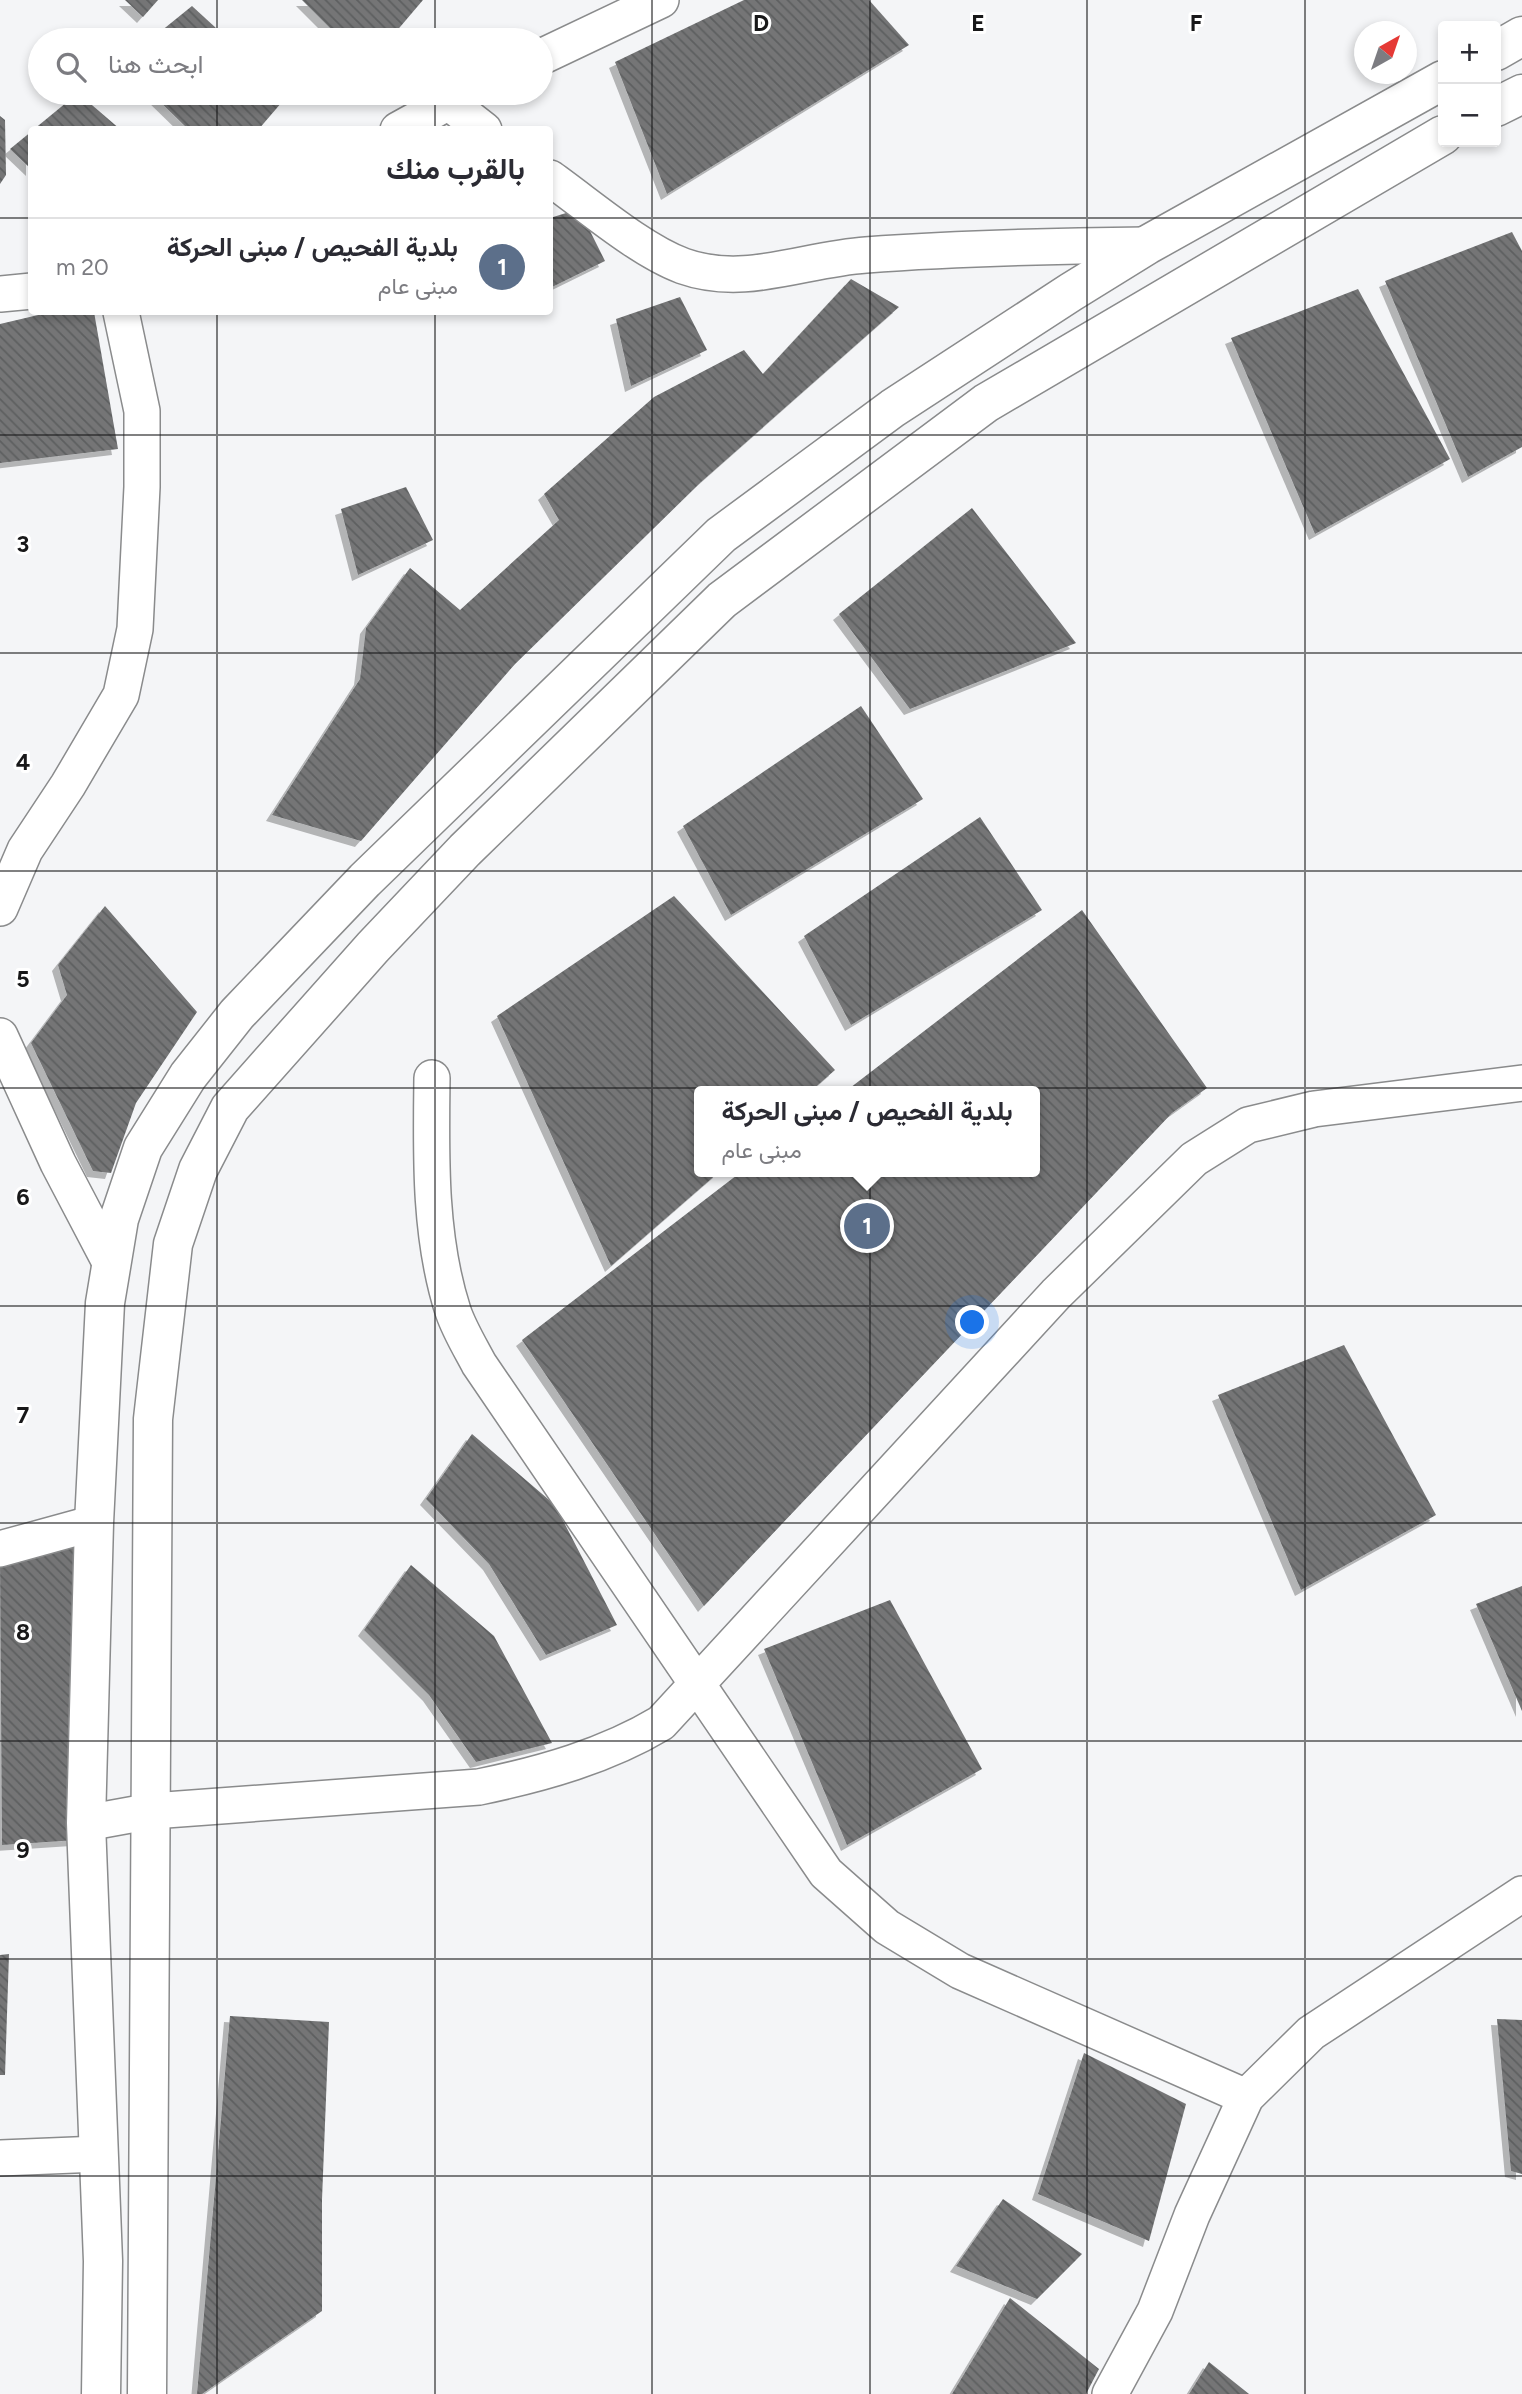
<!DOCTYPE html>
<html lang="ar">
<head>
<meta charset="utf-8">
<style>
	:root { --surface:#fff; --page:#f2f2f3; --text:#2b2b33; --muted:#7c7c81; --line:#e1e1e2; --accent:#99532a }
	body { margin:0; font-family:Figtree,Vazirmatn,sans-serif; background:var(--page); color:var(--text); direction:rtl }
	.controls { position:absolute; right:21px; top:21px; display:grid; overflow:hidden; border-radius:7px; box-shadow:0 4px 10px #0003 }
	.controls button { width:63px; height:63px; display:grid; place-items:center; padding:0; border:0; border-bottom:2px solid var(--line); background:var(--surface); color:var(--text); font:35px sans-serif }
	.compass { position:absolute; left:1354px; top:21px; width:63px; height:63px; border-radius:50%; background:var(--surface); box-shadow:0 4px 10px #0003; rotate:40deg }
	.you { position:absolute; left:973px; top:1323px; width:24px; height:24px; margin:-18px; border:5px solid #fff; border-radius:50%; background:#1a73e8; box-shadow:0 0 0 10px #1a73e833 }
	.badge { display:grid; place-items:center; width:46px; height:46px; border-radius:50%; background:var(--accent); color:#fff; font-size:23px; font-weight:700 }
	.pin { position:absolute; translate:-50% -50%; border:4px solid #fff; box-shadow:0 2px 7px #0006 }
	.popup { position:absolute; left:694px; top:1086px; width:346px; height:91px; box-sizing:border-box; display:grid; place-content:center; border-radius:7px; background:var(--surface); filter:drop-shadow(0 2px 5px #0005); font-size:23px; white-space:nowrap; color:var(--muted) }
	.popup b { font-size:26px; color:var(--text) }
	.popup::after { content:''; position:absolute; left:50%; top:100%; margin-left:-14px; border:14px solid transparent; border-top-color:var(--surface) }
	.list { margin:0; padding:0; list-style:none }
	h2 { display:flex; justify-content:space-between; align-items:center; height:91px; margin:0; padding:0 28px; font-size:30px }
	h2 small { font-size:23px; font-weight:400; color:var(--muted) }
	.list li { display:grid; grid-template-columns:46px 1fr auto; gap:21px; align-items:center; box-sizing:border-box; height:98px; padding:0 28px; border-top:2px solid var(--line) }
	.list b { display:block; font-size:26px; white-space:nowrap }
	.list p { margin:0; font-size:23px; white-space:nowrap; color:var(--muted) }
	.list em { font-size:23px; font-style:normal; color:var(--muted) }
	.icon { flex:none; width:38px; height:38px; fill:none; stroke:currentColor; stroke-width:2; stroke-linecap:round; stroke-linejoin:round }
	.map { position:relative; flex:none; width:1522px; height:2394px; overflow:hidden; direction:ltr }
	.search { position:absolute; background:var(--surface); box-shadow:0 4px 10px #0003; left:28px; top:28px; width:525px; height:77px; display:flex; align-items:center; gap:18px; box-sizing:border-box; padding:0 24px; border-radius:38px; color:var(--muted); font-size:26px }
	.panel { position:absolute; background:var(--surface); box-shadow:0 4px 10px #0003; left:28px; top:126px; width:525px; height:189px; border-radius:7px; direction:rtl }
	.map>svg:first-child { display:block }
	.building { fill:url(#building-back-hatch); filter:url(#shadow) }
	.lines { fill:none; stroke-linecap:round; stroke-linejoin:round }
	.minor-casing { stroke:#8a8b8c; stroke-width:38 }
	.tertiary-casing { stroke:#8a8b8c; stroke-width:41 }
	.minor { stroke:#fff; stroke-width:35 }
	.tertiary { stroke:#fff; stroke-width:38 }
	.grid { fill:none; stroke:#181819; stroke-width:2; stroke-opacity:0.55 }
	.grid-label { font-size:23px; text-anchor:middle; font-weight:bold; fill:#181819; stroke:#fff; stroke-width:6; stroke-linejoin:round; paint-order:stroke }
</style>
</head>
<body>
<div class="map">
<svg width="1522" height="2394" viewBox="0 0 1522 2394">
	<defs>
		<pattern id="building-back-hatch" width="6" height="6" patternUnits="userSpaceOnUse" patternTransform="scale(1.75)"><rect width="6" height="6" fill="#747576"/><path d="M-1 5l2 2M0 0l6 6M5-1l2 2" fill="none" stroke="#5e5f60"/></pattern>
		<filter id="shadow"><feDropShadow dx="-6" dy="6" stdDeviation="0" flood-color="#0004"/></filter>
	</defs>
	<rect width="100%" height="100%" fill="#f4f5f7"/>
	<g class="building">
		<polygon points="125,0 158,0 143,17"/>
		<polygon points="302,0 423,0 389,40 342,40"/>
		<polygon points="744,0 869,0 909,45 667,194 615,62"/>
		<polygon points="192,6 229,40 150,40"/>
		<polygon points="78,93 121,130 33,130"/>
		<polygon points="151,93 286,93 288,95 258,130 189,130"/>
		<polygon points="0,116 5,120 6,175 0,184"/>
		<polygon points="32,131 32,170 10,149"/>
		<polygon points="579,209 605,261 550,288 550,218"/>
		<polygon points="1512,232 1522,251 1522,447 1468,477 1385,281"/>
		<polygon points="851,279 899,307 701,482 515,664 361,841 272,815 360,679 366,628 410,568 460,610 559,520 544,494 654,397 744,350 763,374"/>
		<polygon points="1358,289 1450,459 1315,534 1231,338"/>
		<polygon points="680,297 707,350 631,386 616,319"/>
		<polygon points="51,312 94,312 118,449 0,463 0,324"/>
		<polygon points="406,487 433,540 358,575 341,509"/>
		<polygon points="972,508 1076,643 910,709 839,614"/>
		<polygon points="861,706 923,799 731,915 683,826"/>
		<polygon points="980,817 1042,910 851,1025 804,936"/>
		<polygon points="674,896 835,1070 811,1091 699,1091 699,1172 719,1172 611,1266 497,1016"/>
		<polygon points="105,906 197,1012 136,1103 111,1173 93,1171 31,1043 67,995 58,965"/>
		<polygon points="1082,910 1207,1088 1172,1113 704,1606 522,1340 741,1172 1035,1172 1035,1091 846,1091"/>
		<polygon points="1344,1345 1436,1515 1301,1590 1218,1395"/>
		<polygon points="472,1434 555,1505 617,1625 546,1655 489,1564 426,1499"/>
		<polygon points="67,1539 83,1552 77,1840 2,1845 0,1558"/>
		<polygon points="411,1565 494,1636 552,1743 476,1762 429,1695 364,1630"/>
		<polygon points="1522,1586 1522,1711 1476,1604"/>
		<polygon points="890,1600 982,1769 847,1845 764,1649"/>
		<polygon points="9,1954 5,2075 0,2075 0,1955"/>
		<polygon points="230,2016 329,2022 322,2200 322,2311 202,2394 197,2394"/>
		<polygon points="1497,2019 1522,2020 1522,2174 1511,2171"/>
		<polygon points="1084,2053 1186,2104 1149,2241 1038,2194"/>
		<polygon points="1003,2199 1082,2254 1037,2299 956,2266"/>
		<polygon points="1010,2298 1099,2369 1086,2394 952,2394"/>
		<polygon points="1209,2362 1249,2394 1189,2394"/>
	</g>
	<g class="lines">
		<g class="minor-casing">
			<g id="minor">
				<polyline points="541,57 661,0"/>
				<polyline points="447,101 484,130"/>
				<polyline points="398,130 465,93"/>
				<path d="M550,178C588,205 640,250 683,266C745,288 804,259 866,255C960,248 1053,246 1147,245"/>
				<polyline points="0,294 32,291"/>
				<polyline points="0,908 25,850 68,785 121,695 135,629 142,487 142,411 121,312"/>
				<polyline points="0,1036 58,1163 111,1264"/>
				<path d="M432,1078C431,1155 429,1237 453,1311C459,1329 470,1347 479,1364L826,1873L887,1927L960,1971L1246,2097"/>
				<polyline points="0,1549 94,1523"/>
				<path d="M86,1823L152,1811L479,1787C542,1774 606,1756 661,1723L1056,1294L1194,1159L1248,1125L1314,1109L1522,1083"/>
				<polyline points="0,2158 99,2154"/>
				<polyline points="1110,2394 1155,2311 1192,2215 1246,2097 1311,2033 1522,1894"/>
			</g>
		</g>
		<g class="tertiary-casing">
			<g id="tertiary">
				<polyline points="1496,51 1522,36"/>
				<polyline points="1496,107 1522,94"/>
				<polyline points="101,2394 103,2261 86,1823 94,1523 105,1303 119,1219 143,1148 188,1076 237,1014 365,880 721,535 893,408 1071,292 1147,245 1443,80"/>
				<polyline points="147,2394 153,1419 173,1244 198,1170 230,1108 373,947 465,850 722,600 986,403 1443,135"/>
			</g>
		</g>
		<use href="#minor" class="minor"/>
		<use href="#tertiary" class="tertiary"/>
	</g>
	<path class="grid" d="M217,0V40M435,0V40M652,0V2394M870,0V2394M1087,0V2394M1305,0V2394M217,93V130M435,93V130M0,218H32M550,218H1522M217,312V2394M435,312V2394M0,435H1522M0,653H1522M0,871H1522M0,1088H1522M0,1306H1522M0,1523H1522M0,1741H1522M0,1959H1522M0,2176H1522"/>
	<g class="grid-label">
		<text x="761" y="31">D</text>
		<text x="978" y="31">E</text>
		<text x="1196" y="31">F</text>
		<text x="23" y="552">3</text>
		<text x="23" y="770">4</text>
		<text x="23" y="987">5</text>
		<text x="23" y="1205">6</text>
		<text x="23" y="1423">7</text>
		<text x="23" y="1640">8</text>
		<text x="23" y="1858">9</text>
	</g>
</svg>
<div class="controls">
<button>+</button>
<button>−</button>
</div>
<svg class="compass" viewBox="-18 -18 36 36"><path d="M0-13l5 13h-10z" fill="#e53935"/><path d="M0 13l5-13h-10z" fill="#7c7c81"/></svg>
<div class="you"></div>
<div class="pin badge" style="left:867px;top:1226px;background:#5c6f8a">1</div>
<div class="popup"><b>بلدية الفحيص / مبنى الحركة</b>مبنى عام</div>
<div class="search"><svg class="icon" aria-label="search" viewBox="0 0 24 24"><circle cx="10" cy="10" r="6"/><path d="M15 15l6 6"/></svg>ابحث هنا</div>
<section class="panel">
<h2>بالقرب منك<small></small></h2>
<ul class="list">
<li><span class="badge" style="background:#5c6f8a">1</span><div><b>بلدية الفحيص / مبنى الحركة</b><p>مبنى عام</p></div><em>20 m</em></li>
</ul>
</section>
</div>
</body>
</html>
